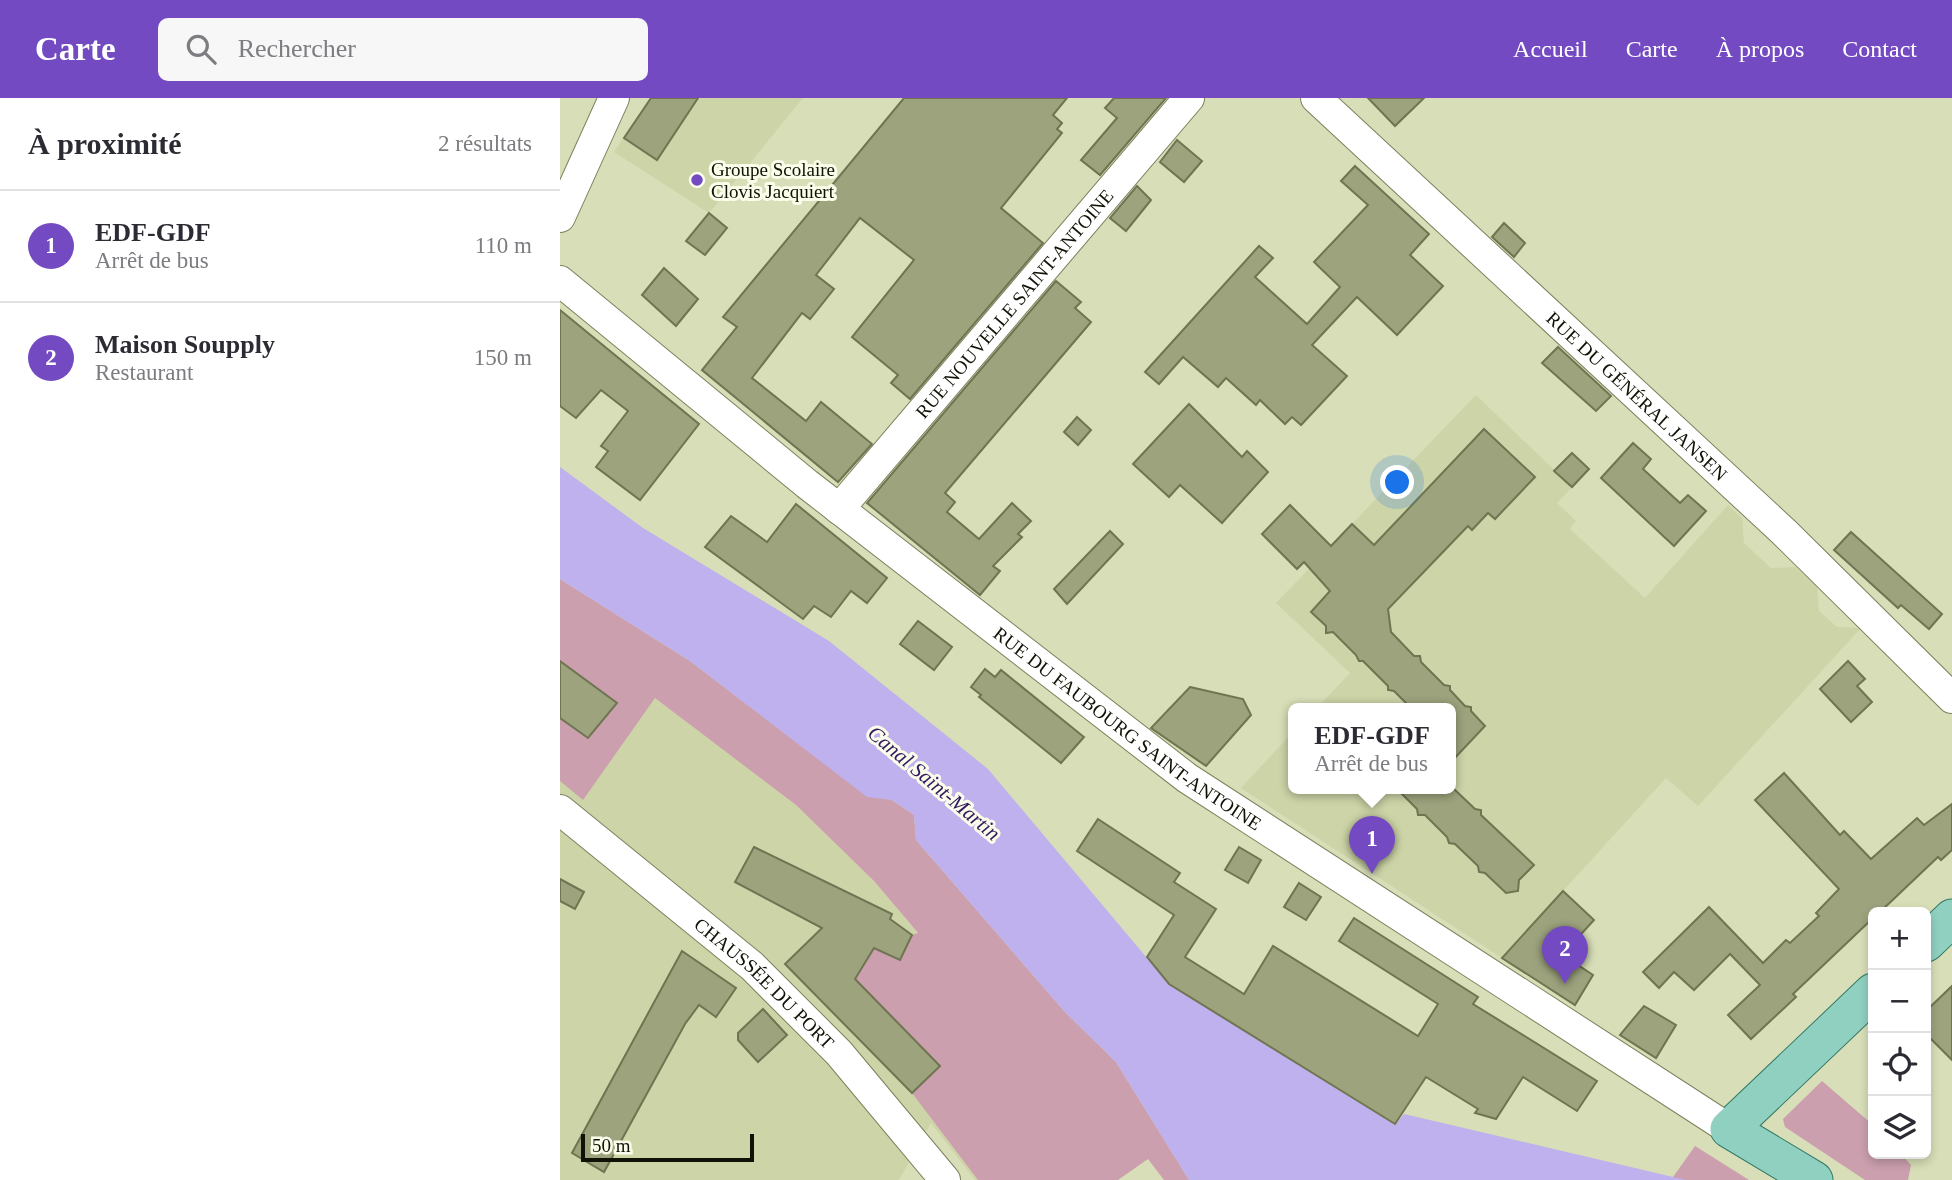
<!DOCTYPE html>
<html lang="fr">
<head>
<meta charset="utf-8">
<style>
	:root { --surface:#fff; --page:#f7f7f7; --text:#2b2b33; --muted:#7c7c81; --line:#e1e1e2; --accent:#734ac2 }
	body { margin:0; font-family:Georgia,serif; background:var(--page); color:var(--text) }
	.controls { position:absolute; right:21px; bottom:21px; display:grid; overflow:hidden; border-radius:10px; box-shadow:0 4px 10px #0003 }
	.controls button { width:63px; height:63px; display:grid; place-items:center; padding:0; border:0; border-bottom:2px solid var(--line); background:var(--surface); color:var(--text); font:35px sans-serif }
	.scale { position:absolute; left:21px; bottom:18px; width:173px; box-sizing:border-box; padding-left:7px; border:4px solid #111205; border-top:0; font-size:19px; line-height:24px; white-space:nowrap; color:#111205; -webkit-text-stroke:5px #fafde9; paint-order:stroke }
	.you { position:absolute; left:838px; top:385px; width:24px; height:24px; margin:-18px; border:5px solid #fff; border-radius:50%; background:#1a73e8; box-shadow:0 0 0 10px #1a73e833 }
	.badge { display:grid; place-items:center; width:46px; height:46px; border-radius:50%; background:var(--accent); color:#fff; font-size:23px; font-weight:700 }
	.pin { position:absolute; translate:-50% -58px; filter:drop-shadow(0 2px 4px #0008) }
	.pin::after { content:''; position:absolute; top:37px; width:24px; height:21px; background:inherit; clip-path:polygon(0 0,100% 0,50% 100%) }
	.popup { position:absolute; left:728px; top:605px; width:168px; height:91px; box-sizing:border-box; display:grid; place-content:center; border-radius:10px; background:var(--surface); filter:drop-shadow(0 2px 5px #0005); font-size:23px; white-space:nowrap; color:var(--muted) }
	.popup b { font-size:26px; color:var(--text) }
	.popup::after { content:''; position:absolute; left:50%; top:100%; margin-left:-14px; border:14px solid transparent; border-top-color:var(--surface) }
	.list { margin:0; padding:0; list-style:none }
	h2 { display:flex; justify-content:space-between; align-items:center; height:91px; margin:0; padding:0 28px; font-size:30px }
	h2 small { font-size:23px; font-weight:400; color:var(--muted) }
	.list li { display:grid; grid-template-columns:46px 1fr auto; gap:21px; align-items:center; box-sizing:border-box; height:112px; padding:0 28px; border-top:2px solid var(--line) }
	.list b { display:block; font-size:26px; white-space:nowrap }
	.list p { margin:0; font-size:23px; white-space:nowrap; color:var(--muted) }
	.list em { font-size:23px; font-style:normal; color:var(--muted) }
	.icon { flex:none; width:38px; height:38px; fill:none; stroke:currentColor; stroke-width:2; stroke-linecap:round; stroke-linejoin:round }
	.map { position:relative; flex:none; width:1392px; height:1082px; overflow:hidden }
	header { display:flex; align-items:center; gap:42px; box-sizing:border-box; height:98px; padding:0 35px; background:var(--accent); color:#fff }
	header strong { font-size:33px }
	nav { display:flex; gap:38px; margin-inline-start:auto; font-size:24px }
	.search { width:490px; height:63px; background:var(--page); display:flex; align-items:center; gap:18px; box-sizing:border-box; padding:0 24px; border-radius:10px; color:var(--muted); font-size:26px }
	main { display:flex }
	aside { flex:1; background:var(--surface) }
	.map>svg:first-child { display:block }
	.built { fill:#cdd4a7 }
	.green { fill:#cb9fae }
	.water { fill:#bfb0ee }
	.building { fill:#9da37d; stroke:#6f7451; stroke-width:2 }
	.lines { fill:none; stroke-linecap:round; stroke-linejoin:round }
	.minor-casing { stroke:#7b815d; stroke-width:32 }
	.major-casing { stroke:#337965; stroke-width:39 }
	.minor { stroke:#fff; stroke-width:30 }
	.major { stroke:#90d0c1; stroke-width:37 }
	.poi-dot { fill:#734ac2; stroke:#fafde9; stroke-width:2.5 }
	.labels { text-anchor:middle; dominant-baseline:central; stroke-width:6; stroke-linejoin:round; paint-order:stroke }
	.poi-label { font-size:19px; fill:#111205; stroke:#fafde9; text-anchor:start }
	.street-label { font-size:19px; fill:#111205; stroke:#fafde9 }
	.water-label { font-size:21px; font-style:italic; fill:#331960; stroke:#fafde9 }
</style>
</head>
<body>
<header>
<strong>Carte</strong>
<div class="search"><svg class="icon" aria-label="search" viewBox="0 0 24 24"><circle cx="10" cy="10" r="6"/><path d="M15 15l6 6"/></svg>Rechercher</div>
<nav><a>Accueil</a><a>Carte</a><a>À propos</a><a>Contact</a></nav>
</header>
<main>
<aside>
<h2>À proximité<small>2 résultats</small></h2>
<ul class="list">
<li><span class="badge">1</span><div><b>EDF-GDF</b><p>Arrêt de bus</p></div><em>110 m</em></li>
<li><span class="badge">2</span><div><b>Maison Soupply</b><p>Restaurant</p></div><em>150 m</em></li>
</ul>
</aside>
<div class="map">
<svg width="1392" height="1082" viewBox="0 0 1392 1082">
	<rect width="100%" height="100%" fill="#d8deb7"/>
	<g class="built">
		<polygon points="91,0 243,0 149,115 54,54"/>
		<polygon points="916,297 1012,389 997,405 1016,423 1010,431 1085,500 1168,407 1182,420 1184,445 1211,470 1235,469 1257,489 1259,513 1277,529 1301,530 1138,708 1106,680 942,860 681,690 733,634 733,690 891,690 891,610 757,610 790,575 716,505"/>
		<polygon points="0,527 236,707 314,783 358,836 545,1082 415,1082 371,1025 339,1082 0,1082"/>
	</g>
	<g class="green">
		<polygon points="0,481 130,563 307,698 332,702 354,717 356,742 505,914 556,964 629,1082 604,1082 588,1061 558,1082 418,1082 352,995 379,968 295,881 314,850 340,862 352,837 358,835 314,783 236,707 95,600 23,702 0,683"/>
		<polygon points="1262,983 1313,1027 1313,1056 1341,1056 1351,1067 1348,1082 1305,1082 1225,1029 1223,1021"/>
		<polygon points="1135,1048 1189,1082 1111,1082"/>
	</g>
	<polygon class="water" points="0,369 83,430 269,543 428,671 608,885 623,895 835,1027 844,1016 1126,1082 629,1082 556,964 505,914 356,742 354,717 332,702 307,699 130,563 0,481"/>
	<g class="building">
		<polygon points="91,0 138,0 97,62 64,40"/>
		<polygon points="344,0 507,0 493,17 502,25 497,31 502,35 441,110 483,145 350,301 331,285 338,277 292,239 354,162 300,120 256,177 274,191 250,221 242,215 192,280 246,323 261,304 312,346 278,384 142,272 177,229 163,219"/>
		<polygon points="554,0 606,0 540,77 521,62 557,20 545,10"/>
		<polygon points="808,0 864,0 835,28"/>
		<polygon points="617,42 642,63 624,84 600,64"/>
		<polygon points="795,68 869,136 850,157 883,188 837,237 797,199 752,247 787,278 741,327 732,319 725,326 700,302 696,307 666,280 658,289 623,259 599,286 585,274 699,148 713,160 695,179 747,226 780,189 754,164 808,107 781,83"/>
		<polygon points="577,88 591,102 566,133 550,120"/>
		<polygon points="149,115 167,130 145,157 126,143"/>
		<polygon points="944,125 965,145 954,159 932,139"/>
		<polygon points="104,170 138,201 116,228 82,197"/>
		<polygon points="496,183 521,204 515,210 531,224 385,395 395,404 387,414 419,441 452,405 471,423 458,436 462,439 433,468 440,473 420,497 307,405"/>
		<polygon points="0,212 139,326 80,402 36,369 48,353 41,348 68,313 41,292 16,320 0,308"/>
		<polygon points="998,249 1051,298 1036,313 982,265"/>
		<polygon points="629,306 682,359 687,353 708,374 662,425 620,387 609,399 573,366"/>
		<polygon points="517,319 531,332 518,347 504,334"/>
		<polygon points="924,331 975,379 935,421 928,415 912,432 908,428 828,511 831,534 854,558 860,558 861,564 884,587 890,588 890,592 905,608 911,609 911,613 925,628 891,664 891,610 851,610 834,593 828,592 828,588 803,563 799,563 796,557 773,534 766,535 766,528 751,514 770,493 744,464 737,471 702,436 730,407 771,448 792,426 814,447"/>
		<polygon points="1073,345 1091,361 1083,371 1120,405 1128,397 1146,413 1114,448 1041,380"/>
		<polygon points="1012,355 1029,371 1012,389 994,373"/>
		<polygon points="236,406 327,480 307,505 291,493 271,519 254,508 243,521 145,449 171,418 207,444"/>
		<polygon points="550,433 563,446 507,506 494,491"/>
		<polygon points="1291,434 1382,516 1369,531 1341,507 1338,510 1274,452"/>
		<polygon points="358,523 392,549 374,572 340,546"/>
		<polygon points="0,563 57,605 28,640 0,620"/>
		<polygon points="1288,563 1305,581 1297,588 1312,604 1291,624 1260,591"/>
		<polygon points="425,571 435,579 441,572 524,639 501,665 419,599 421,597 411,589"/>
		<polygon points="630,589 683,601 691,617 646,668 591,630"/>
		<polygon points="1224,675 1280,737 1284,733 1311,761 1357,720 1364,727 1392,706 1392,752 1381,762 1378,759 1320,814 1313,814 1313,820 1233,896 1236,899 1191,941 1168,917 1200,887 1170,856 1134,892 1114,874 1099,890 1083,874 1149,809 1203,865 1226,842 1230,845 1259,818 1256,815 1279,791 1195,702"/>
		<polygon points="836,690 893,690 915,711 921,712 921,717 974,767 959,782 958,793 946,795 925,775 919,774 918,768 895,746 889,745 887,739 865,717 858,717 857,711"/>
		<polygon points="538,721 620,775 614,784 656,811 625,859 684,896 713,848 858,938 878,906 779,843 794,820 918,899 913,906 1037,983 1017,1013 963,979 936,1021 915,1015 918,1011 866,979 835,1026 609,886 587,859 614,817 517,753"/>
		<polygon points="194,749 332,816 330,821 352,837 340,862 314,850 295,881 380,968 352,995 225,866 262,830 175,784"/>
		<polygon points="679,749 701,762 688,785 665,772"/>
		<polygon points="0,781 24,794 15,811 0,803"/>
		<polygon points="739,785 761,799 746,822 724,809"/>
		<polygon points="1003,793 1034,822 1012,846 1026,855 1018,867 1033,877 1015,907 942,860"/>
		<polygon points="122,853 176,890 156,919 139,907 125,926 44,1074 12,1055"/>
		<polygon points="1392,888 1392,962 1366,936 1366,913"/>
		<polygon points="1084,908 1116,927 1096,960 1060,937"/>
		<polygon points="203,911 227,937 198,964 178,942 178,935"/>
	</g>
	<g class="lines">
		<g class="minor-casing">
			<g id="minor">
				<path id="s1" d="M756,0L1224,434L1392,600"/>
				<polyline points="0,119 54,0"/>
				<path id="s2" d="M0,183L247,386L627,680L1169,1031"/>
				<path id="s3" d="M279,411L629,0"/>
				<path id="s4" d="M0,712L192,868L279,955L385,1082"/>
			</g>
		</g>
		<g class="major-casing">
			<g id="major">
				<polyline points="1366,845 1392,820"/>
				<polyline points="1254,1082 1169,1031 1313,894"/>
			</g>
		</g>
		<use href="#minor" class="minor"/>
		<use href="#major" class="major"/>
	</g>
	<circle class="poi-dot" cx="137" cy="82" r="7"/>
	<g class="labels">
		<g class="poi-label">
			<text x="151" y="71">Groupe Scolaire<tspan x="151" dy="22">Clovis Jacquiert</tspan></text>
		</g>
		<g class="street-label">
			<text stroke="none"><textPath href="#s3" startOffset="270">RUE NOUVELLE SAINT-ANTOINE</textPath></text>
			<text stroke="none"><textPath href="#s1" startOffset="438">RUE DU GÉNÉRAL JANSEN</textPath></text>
			<text stroke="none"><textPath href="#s2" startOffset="723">RUE DU FAUBOURG SAINT-ANTOINE</textPath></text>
			<text stroke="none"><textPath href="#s4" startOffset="268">CHAUSSÉE DU PORT</textPath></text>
		</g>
		<g class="water-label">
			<text transform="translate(374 685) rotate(40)">Canal Saint-Martin</text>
		</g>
	</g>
</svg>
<div class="controls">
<button>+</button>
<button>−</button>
<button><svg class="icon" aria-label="locate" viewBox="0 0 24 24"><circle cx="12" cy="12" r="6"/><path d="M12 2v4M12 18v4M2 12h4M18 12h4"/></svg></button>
<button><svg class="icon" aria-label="layers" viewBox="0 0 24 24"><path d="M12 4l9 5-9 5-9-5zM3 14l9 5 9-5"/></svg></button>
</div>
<div class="scale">50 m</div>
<div class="you"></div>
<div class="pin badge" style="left:812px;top:776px">1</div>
<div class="popup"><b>EDF-GDF</b>Arrêt de bus</div>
<div class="pin badge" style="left:1005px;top:886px">2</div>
</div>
</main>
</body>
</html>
